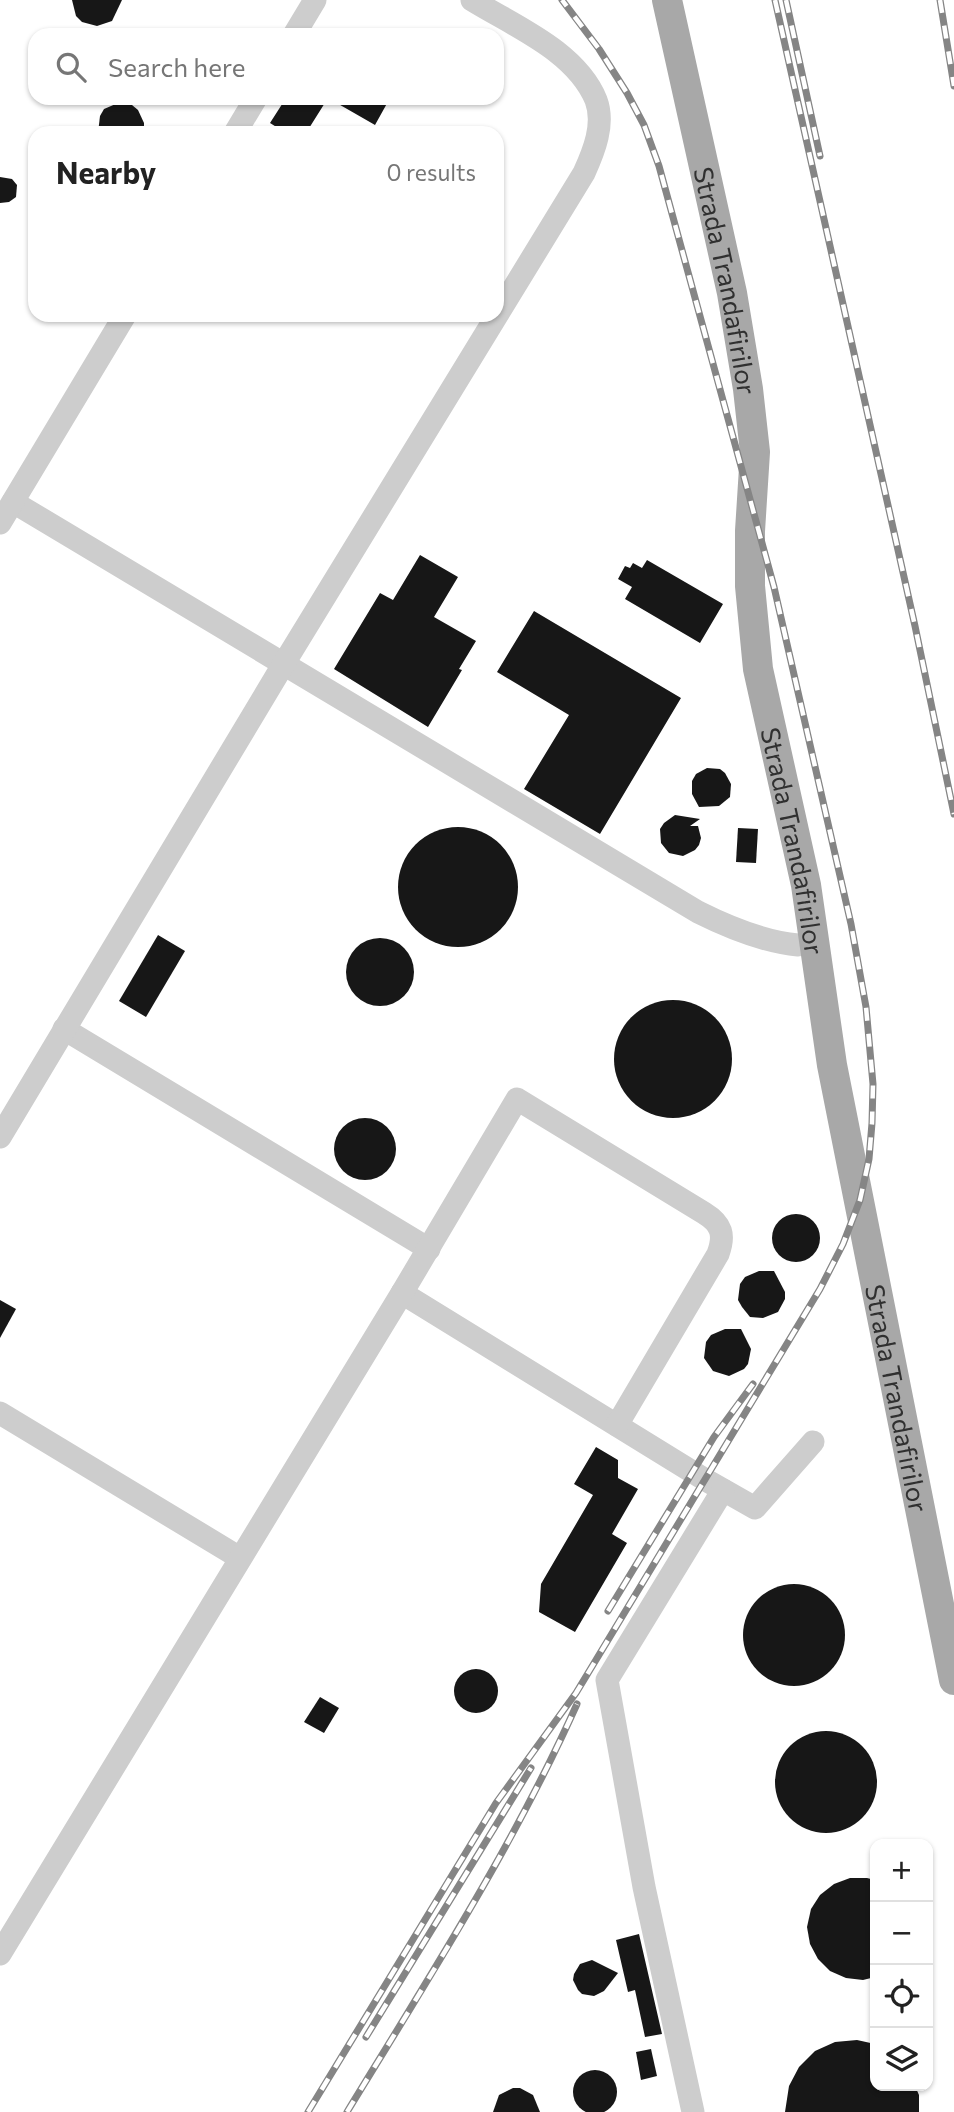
<!DOCTYPE html>
<html lang="en">
<head>
<meta charset="utf-8">
<style>
	:root { --surface:#fff; --page:#f6f6f6; --text:#222; --muted:#767676; --line:#e0e0e0 }
	body { margin:0; font-family:Commissioner,sans-serif; background:var(--page); color:var(--text) }
	.controls { position:absolute; right:21px; bottom:21px; display:grid; overflow:hidden; border-radius:14px; box-shadow:0 2px 5px #0004 }
	.controls button { width:63px; height:63px; display:grid; place-items:center; padding:0; border:0; border-bottom:2px solid var(--line); background:var(--surface); color:var(--text); font:35px sans-serif }
	.list { margin:0; padding:0; list-style:none }
	h2 { display:flex; justify-content:space-between; align-items:center; height:91px; margin:0; padding:0 28px; font-size:30px }
	h2 small { font-size:23px; font-weight:400; color:var(--muted) }
	.icon { flex:none; width:38px; height:38px; fill:none; stroke:currentColor; stroke-width:2; stroke-linecap:round; stroke-linejoin:round }
	.map { position:relative; flex:none; width:954px; height:2112px; overflow:hidden }
	.search { position:absolute; background:var(--surface); box-shadow:0 2px 5px #0004; left:28px; top:28px; width:476px; height:77px; display:flex; align-items:center; gap:18px; box-sizing:border-box; padding:0 24px; border-radius:21px; color:var(--muted); font-size:26px }
	.panel { position:absolute; background:var(--surface); box-shadow:0 2px 5px #0004; left:28px; top:126px; width:476px; height:196px; border-radius:21px }
	.map>svg:first-child { display:block }
	.building { fill:#171717 }
	.lines { fill:none; stroke-linecap:round; stroke-linejoin:round }
	.minor { stroke:#cdcdcd; stroke-width:23 }
	.major { stroke:#a8a8a8; stroke-width:30 }
	.rail-casing { stroke:#858585; stroke-width:7 }
	.rail { stroke:#fff; stroke-width:4.5; stroke-dasharray:13; stroke-linecap:butt }
	.labels { text-anchor:middle; dominant-baseline:central; stroke-width:7; stroke-linejoin:round; paint-order:stroke }
	.street-label { font-size:26px; fill:#303030; stroke:#fff }
</style>
</head>
<body>
<div class="map">
<svg width="954" height="2112" viewBox="0 0 954 2112">
	<rect width="100%" height="100%" fill="#fff"/>
	<g class="building">
		<polygon points="72,0 122,0 112,21 97,26 82,22 76,16"/>
		<polygon points="286,98 390,98 375,125 328,98 306,133 286,133 270,123"/>
		<polygon points="118,103 132,105 138,110 144,123 144,133 98,133 100,116 104,109"/>
		<polygon points="0,177 12,179 17,185 16,197 9,202 0,203"/>
		<polygon points="420,555 458,577 434,617 476,641 459,669 462,670 428,727 334,669 380,593 393,600"/>
		<polygon points="647,560 723,604 700,643 625,599 632,587 618,579 625,566 630,568 633,563 642,568"/>
		<polygon points="534,611 681,698 600,834 524,789 569,715 497,672"/>
		<polygon points="707,768 720,769 725,773 731,784 730,797 719,806 699,807 692,794 692,781 696,774"/>
		<polygon points="675,815 700,819 690,826 698,826 701,838 699,845 695,850 683,856 669,853 661,843 660,829 664,823"/>
		<circle cx="458" cy="887" r="60"/>
		<polygon points="738,828 758,829 756,863 736,862"/>
		<polygon points="158,935 185,951 146,1017 119,1001"/>
		<circle cx="380" cy="972" r="34"/>
		<circle cx="673" cy="1059" r="59"/>
		<circle cx="365" cy="1149" r="31"/>
		<circle cx="796" cy="1238" r="24"/>
		<polygon points="759,1271 774,1271 785,1292 785,1299 778,1312 763,1318 750,1317 742,1307 738,1300 740,1284 745,1277"/>
		<polygon points="0,1300 16,1309 0,1338"/>
		<polygon points="725,1329 741,1329 751,1349 748,1364 744,1369 729,1376 713,1371 704,1358 706,1342 711,1335"/>
		<polygon points="596,1447 618,1460 618,1478 638,1489 612,1534 627,1543 575,1632 539,1612 541,1584 593,1495 574,1484"/>
		<circle cx="794" cy="1635" r="51"/>
		<circle cx="476" cy="1691" r="22"/>
		<polygon points="320,1697 339,1708 324,1733 304,1722"/>
		<circle cx="826" cy="1782" r="51"/>
		<polygon points="850,1878 867,1878 875,1880 875,1977 863,1980 846,1978 830,1971 818,1959 810,1944 807,1927 811,1909 820,1895 834,1884"/>
		<polygon points="639,1934 662,2034 645,2037 635,1990 628,1992 616,1940"/>
		<polygon points="592,1960 618,1973 604,1991 594,1996 582,1994 578,1990 573,1980 574,1974 580,1964"/>
		<polygon points="857,2040 875,2044 875,2086 915,2086 919,2095 919,2112 785,2112 789,2086 799,2067 815,2051 835,2042"/>
		<polygon points="651,2049 657,2076 641,2080 636,2052"/>
		<circle cx="595" cy="2092" r="22"/>
		<polygon points="513,2088 520,2088 533,2095 540,2112 493,2112 499,2095"/>
	</g>
	<g class="lines">
		<g class="minor">
			<polyline points="294,35 315,0"/>
			<polyline points="235,133 256,98"/>
			<path d="M13,502L698,912C728,927 764,942 798,945"/>
			<polyline points="0,523 125,315"/>
			<polyline points="64,1029 429,1249"/>
			<path d="M0,1137L283,665L584,173C594,151 605,124 596,100C576,51 514,26 472,0"/>
			<polyline points="402,1293 704,1479 755,1508 813,1442"/>
			<polyline points="0,1413 240,1558"/>
			<path d="M0,1954L402,1293L517,1099L704,1213C722,1224 725,1235 718,1254L617,1425"/>
			<polyline points="693,2112 644,1887 607,1680 723,1490"/>
		</g>
		<path class="major" id="s1" d="M667,0L732,293L748,389L755,452L750,531V586L758,669L806,885L832,1065L954,1680"/>
		<g class="rail-casing">
			<g id="rail">
				<polyline points="775,0 915,626 954,814"/>
				<polyline points="786,0 820,156"/>
				<polyline points="940,0 954,86"/>
				<polyline points="608,1611 714,1437 753,1384"/>
				<polyline points="366,2037 531,1768"/>
				<polyline points="308,2112 496,1803 576,1693 820,1289 843,1244 860,1200 869,1159 872,1123 873,1084 866,1007 851,924 774,587 659,166 644,125 627,93 599,49 562,0"/>
				<path d="M347,2112C428,1979 513,1847 577,1704"/>
			</g>
		</g>
		<use href="#rail" class="rail"/>
	</g>
	<g class="labels">
		<g class="street-label">
			<text stroke="none"><textPath href="#s1" startOffset="287">Strada Trandafirilor</textPath></text>
			<text stroke="none"><textPath href="#s1" startOffset="854">Strada Trandafirilor</textPath></text>
			<text stroke="none"><textPath href="#s1" startOffset="1421">Strada Trandafirilor</textPath></text>
		</g>
	</g>
</svg>
<div class="controls">
<button>+</button>
<button>−</button>
<button><svg class="icon" aria-label="locate" viewBox="0 0 24 24"><circle cx="12" cy="12" r="6"/><path d="M12 2v4M12 18v4M2 12h4M18 12h4"/></svg></button>
<button><svg class="icon" aria-label="layers" viewBox="0 0 24 24"><path d="M12 4l9 5-9 5-9-5zM3 14l9 5 9-5"/></svg></button>
</div>
<div class="search"><svg class="icon" aria-label="search" viewBox="0 0 24 24"><circle cx="10" cy="10" r="6"/><path d="M15 15l6 6"/></svg>Search here</div>
<section class="panel">
<h2>Nearby<small>0 results</small></h2>
<ul class="list">
</ul>
</section>
</div>
</body>
</html>
